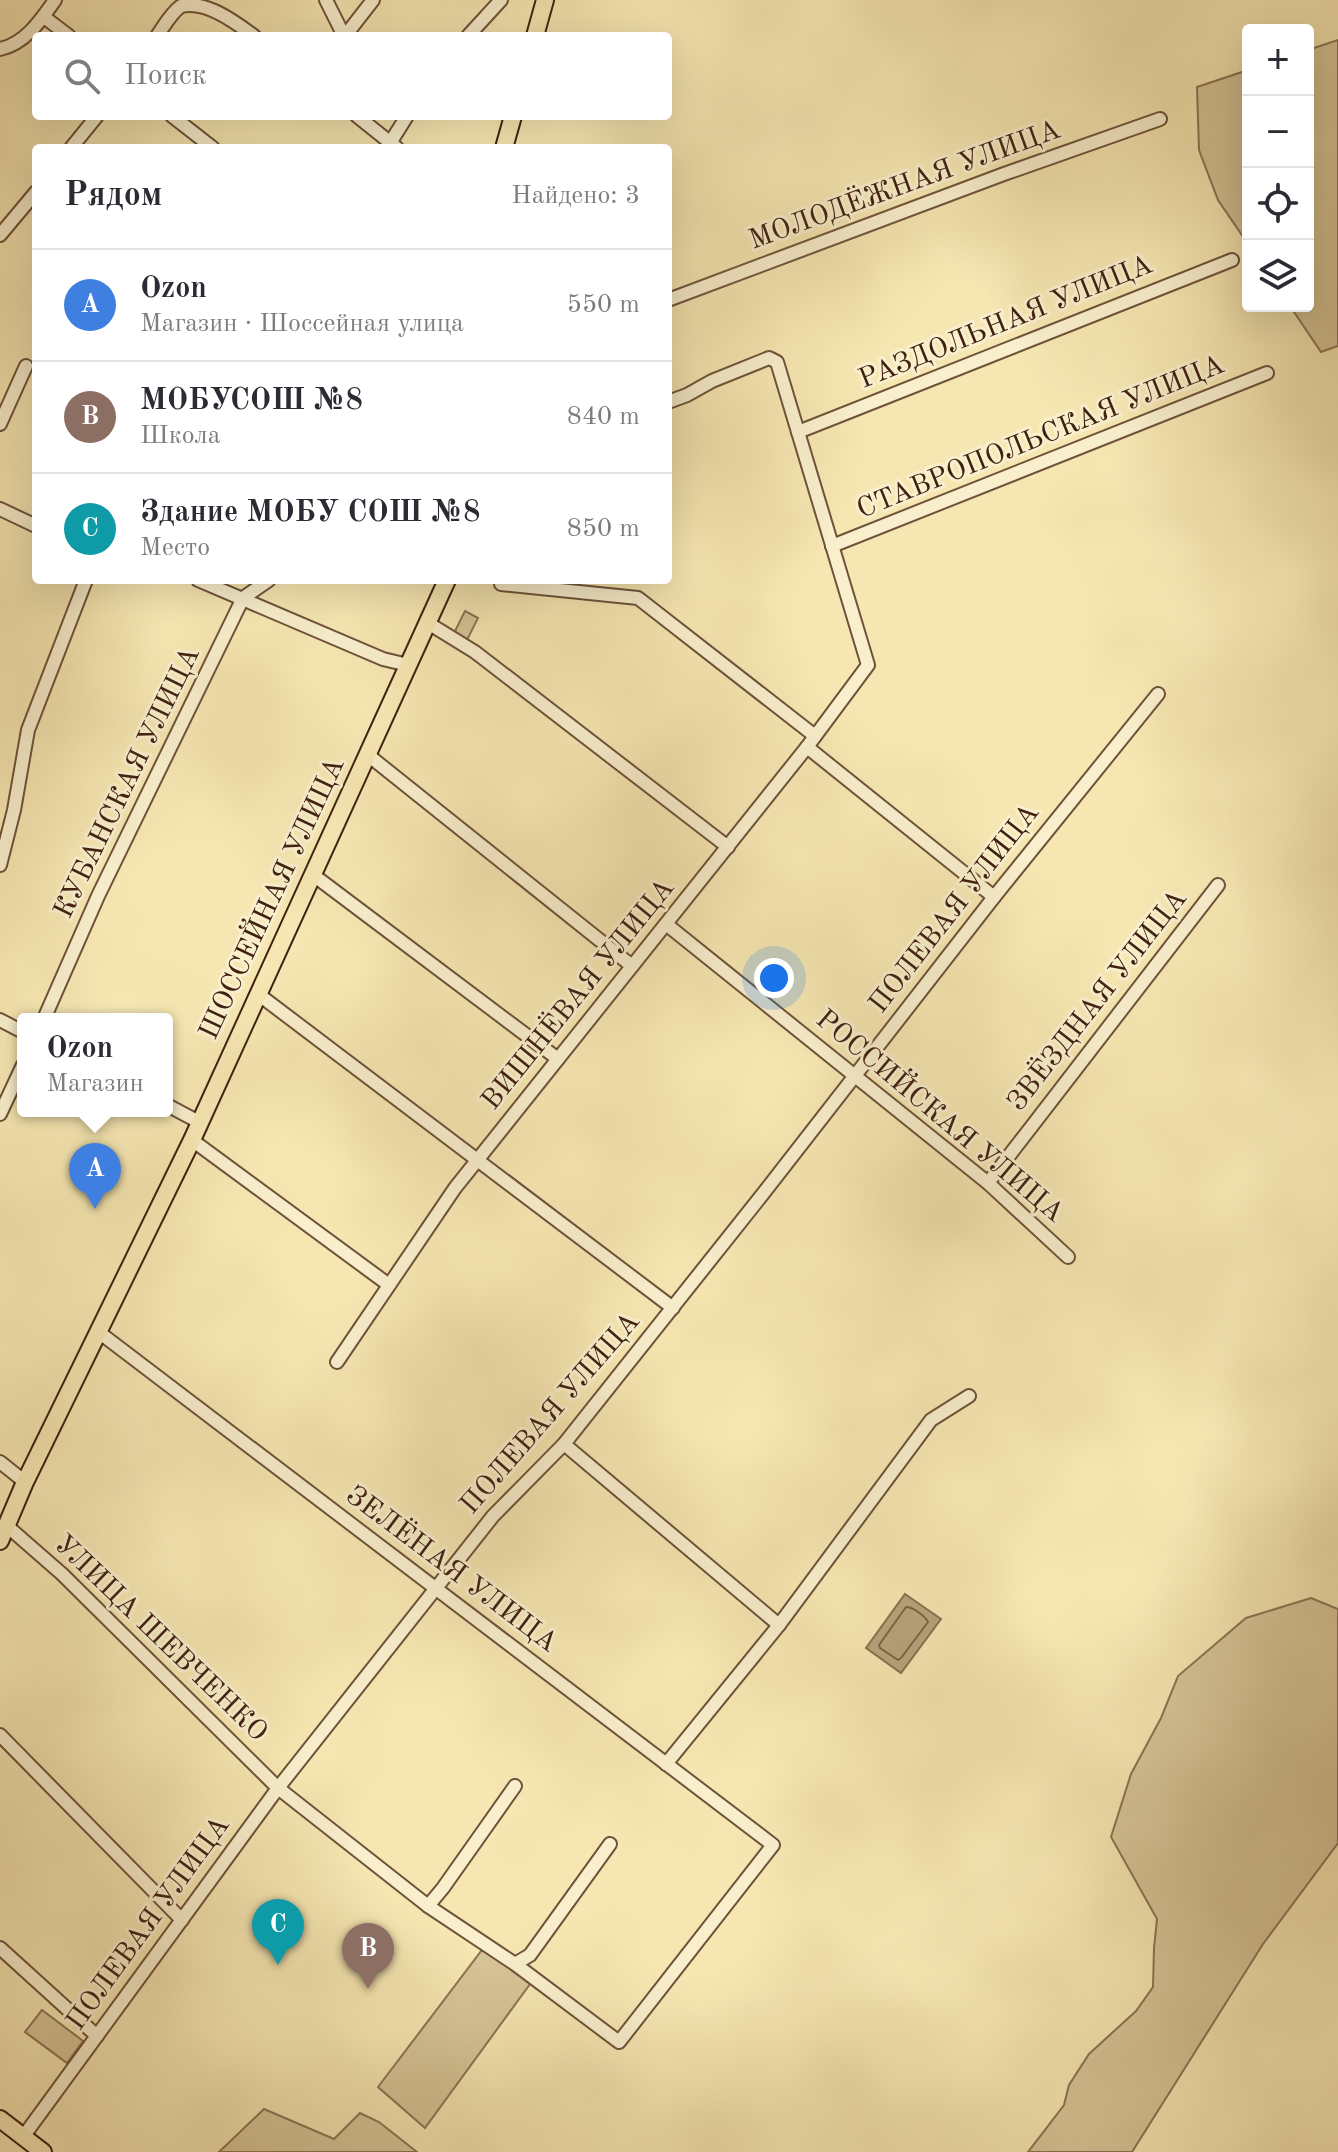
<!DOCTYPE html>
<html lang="ru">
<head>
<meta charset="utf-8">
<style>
	:root { --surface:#fff; --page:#f2f2f3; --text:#2b2b33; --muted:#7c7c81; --line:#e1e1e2; --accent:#8f2418 }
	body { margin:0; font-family:"Old Standard TT",serif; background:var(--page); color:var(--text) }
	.controls { position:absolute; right:24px; top:24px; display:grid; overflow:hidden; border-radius:8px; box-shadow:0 8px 32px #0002 }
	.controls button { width:72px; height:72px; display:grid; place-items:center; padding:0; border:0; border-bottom:2px solid var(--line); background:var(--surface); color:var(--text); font:40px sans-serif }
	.you { position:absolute; left:774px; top:978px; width:28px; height:28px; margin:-20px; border:6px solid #fff; border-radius:50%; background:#1a73e8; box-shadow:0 0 0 12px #1a73e833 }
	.badge { display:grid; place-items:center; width:52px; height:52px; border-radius:50%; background:var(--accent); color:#fff; font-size:26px; font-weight:700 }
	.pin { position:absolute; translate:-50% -66px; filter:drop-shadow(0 2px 4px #0008) }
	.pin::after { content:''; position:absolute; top:42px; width:28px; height:24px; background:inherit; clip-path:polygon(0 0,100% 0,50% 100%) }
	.popup { position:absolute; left:17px; top:1013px; width:156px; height:104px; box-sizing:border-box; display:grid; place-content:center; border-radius:8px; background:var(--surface); filter:drop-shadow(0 2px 6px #0005); font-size:26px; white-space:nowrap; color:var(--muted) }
	.popup b { font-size:30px; color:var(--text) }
	.popup::after { content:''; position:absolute; left:50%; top:100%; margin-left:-16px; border:16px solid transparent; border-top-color:var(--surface) }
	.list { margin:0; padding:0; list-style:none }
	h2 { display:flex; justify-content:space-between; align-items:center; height:104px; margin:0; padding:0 32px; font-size:34px }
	h2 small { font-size:26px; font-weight:400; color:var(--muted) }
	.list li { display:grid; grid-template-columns:52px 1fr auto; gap:24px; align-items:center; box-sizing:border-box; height:112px; padding:0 32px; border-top:2px solid var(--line) }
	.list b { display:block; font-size:30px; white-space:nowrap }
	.list p { margin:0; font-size:26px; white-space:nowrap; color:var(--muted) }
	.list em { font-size:26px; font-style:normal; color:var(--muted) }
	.icon { flex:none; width:44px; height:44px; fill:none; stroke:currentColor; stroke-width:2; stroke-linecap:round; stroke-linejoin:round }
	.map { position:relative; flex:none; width:1338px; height:2152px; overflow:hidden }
	.search { position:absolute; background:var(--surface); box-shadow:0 8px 32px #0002; left:32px; top:32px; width:640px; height:88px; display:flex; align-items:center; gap:20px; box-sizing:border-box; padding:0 28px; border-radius:8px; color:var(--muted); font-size:30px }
	.panel { position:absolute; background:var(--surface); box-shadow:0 8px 32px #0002; left:32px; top:144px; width:640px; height:440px; border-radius:8px }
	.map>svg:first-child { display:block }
	.green { fill:#d7c597; stroke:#8c7354; stroke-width:2 }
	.water { fill:#b8a47b; stroke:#887051; stroke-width:2 }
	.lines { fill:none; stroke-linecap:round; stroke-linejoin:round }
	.shore { stroke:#7c6246; stroke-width:2 }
	.minor-casing { stroke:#6e5239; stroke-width:16 }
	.major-casing { stroke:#402111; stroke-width:20 }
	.minor { stroke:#f9efcd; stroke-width:12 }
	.major { stroke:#f6e7b2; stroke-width:16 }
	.labels { text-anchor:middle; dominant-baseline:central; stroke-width:6; stroke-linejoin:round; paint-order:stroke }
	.street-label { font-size:28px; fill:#402111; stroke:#f9efcd }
</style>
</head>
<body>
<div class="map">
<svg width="1338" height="2152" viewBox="0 0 1338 2152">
	<rect width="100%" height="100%" fill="#f6e7b2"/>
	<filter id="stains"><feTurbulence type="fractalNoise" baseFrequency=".0025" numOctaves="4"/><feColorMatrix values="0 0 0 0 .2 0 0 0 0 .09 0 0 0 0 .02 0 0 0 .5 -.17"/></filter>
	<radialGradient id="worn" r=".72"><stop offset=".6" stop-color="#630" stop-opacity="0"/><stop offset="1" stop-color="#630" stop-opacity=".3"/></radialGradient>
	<g class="green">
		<polygon points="1338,40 1338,346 1321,352 1290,306 1308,306 1308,50"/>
		<polygon points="1248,70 1248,244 1218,200 1199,150 1197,87"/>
		<polygon points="465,611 478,618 467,640 454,633"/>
		<polygon points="1311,1598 1338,1609 1338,1843 1263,1944 1132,2152 1028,2152 1064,2105 1069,2085 1089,2054 1136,2011 1153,1987 1154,1948 1157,1919 1111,1837 1131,1774 1161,1718 1178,1676 1246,1618"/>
		<polygon points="485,1946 533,1980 425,2128 378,2087"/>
		<polygon points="42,2010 83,2041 67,2063 25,2032"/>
		<polygon points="264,2109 334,2139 360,2113 379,2122 417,2152 219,2152"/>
	</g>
	<polygon class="water" points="905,1594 941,1619 901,1673 866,1648"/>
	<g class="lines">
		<path class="shore" d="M906,1607C913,1607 925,1616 928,1622L901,1658L898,1660L880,1648L879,1645Z"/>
		<g class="minor-casing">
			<g id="minor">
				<polyline points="326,0 344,36"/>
				<polyline points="44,17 69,36"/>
				<path d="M157,36C164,26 171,13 181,6C206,0 235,22 254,36"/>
				<polyline points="345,36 373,0"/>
				<polyline points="468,36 501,0"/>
				<path d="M0,49C25,44 41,20 55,0"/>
				<polyline points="172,116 213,148"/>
				<polyline points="357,116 397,148"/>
				<polyline points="390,143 407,116"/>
				<polyline points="71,148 97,116"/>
				<polyline points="0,235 36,192"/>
				<polyline points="668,300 1004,174 1160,119"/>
				<polyline points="0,424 26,366"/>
				<polyline points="798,432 1232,260"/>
				<polyline points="0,509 36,526"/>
				<polyline points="832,546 1267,373"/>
				<polyline points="198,580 383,659 408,665"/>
				<polyline points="501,584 638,598 815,736"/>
				<polyline points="428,623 475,652 728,847"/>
				<polyline points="807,747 994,897"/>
				<polyline points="368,755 632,966"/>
				<polyline points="0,865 14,810 28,730 86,580"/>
				<polyline points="312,874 558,1059"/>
				<polyline points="666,924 988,1183 1068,1257"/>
				<polyline points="258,994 673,1308"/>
				<polyline points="44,1019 98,896 243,598 269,580"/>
				<polyline points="0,1020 23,1032"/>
				<polyline points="167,1105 199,1122"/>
				<polyline points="0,1114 23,1065"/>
				<polyline points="192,1140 389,1285"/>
				<polyline points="988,1183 1218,885"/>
				<polyline points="337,1362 455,1188 807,747 868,665 777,362 769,358 712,381 687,395 668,402"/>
				<polyline points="564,1444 779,1625"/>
				<polyline points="0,1462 25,1482"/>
				<polyline points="7,1526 62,1574 278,1788 428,1906 515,1964 619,2042 773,1845 100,1333"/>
				<polyline points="0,1735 182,1920"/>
				<polyline points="666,1764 779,1625 931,1420 969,1396"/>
				<polyline points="428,1906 443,1888 515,1786"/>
				<polyline points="0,1948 97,2036"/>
				<polyline points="515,1964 530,1955 610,1844"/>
				<polyline points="23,2137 278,1788 493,1516 564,1444 762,1195 994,897 1158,694"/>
			</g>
		</g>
		<g class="major-casing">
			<g id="major">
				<polyline points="535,36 545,0"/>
				<polyline points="504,148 513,116"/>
				<polyline points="0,1541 25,1482 192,1140 447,580"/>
				<polyline points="0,2119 43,2152"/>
			</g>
		</g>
		<use href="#minor" class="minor"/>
		<use href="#major" class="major"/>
	</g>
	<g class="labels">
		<g class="street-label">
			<text transform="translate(905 186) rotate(-20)">МОЛОДЁЖНАЯ УЛИЦА</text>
			<text transform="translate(1006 323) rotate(-22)">РАЗДОЛЬНАЯ УЛИЦА</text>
			<text transform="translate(1041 438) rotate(-22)">СТАВРОПОЛЬСКАЯ УЛИЦА</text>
			<text transform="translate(128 783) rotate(-64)">КУБАНСКАЯ УЛИЦА</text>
			<text transform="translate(273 899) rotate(-65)">ШОССЕЙНАЯ УЛИЦА</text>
			<text transform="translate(955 909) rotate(-52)">ПОЛЕВАЯ УЛИЦА</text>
			<text transform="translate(579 995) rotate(-51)">ВИШНЁВАЯ УЛИЦА</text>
			<text transform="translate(1098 1001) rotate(-52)">ЗВЁЗДНАЯ УЛИЦА</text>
			<text transform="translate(939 1117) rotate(40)">РОССИЙСКАЯ УЛИЦА</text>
			<text transform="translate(551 1414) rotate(-49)">ПОЛЕВАЯ УЛИЦА</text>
			<text transform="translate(451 1570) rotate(37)">ЗЕЛЁНАЯ УЛИЦА</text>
			<text transform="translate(160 1639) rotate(44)">УЛИЦА ШЕВЧЕНКО</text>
			<text transform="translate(149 1924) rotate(-54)">ПОЛЕВАЯ УЛИЦА</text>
		</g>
	</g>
	<rect width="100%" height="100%" filter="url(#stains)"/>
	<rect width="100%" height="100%" fill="url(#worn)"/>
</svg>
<div class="controls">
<button>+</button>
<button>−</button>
<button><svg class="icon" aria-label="locate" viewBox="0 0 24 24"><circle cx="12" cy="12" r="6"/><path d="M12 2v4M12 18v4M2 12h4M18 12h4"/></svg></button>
<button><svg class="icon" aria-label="layers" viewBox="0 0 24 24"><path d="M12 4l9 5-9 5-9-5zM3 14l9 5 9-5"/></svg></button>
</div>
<div class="you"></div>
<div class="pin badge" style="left:95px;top:1209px;background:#3f7fe0">A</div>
<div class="popup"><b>Ozon</b>Магазин</div>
<div class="pin badge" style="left:368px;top:1989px;background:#8d6e63">B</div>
<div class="pin badge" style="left:278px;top:1965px;background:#0f9aa8">C</div>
<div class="search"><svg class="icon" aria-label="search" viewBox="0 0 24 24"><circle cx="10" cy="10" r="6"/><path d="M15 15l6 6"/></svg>Поиск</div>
<section class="panel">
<h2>Рядом<small>Найдено: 3</small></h2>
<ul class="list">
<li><span class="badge" style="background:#3f7fe0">A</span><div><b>Ozon</b><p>Магазин · Шоссейная улица</p></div><em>550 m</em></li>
<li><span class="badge" style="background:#8d6e63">B</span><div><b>МОБУСОШ №8</b><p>Школа</p></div><em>840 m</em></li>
<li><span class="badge" style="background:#0f9aa8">C</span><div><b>Здание МОБУ СОШ №8</b><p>Место</p></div><em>850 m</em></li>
</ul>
</section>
</div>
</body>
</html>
